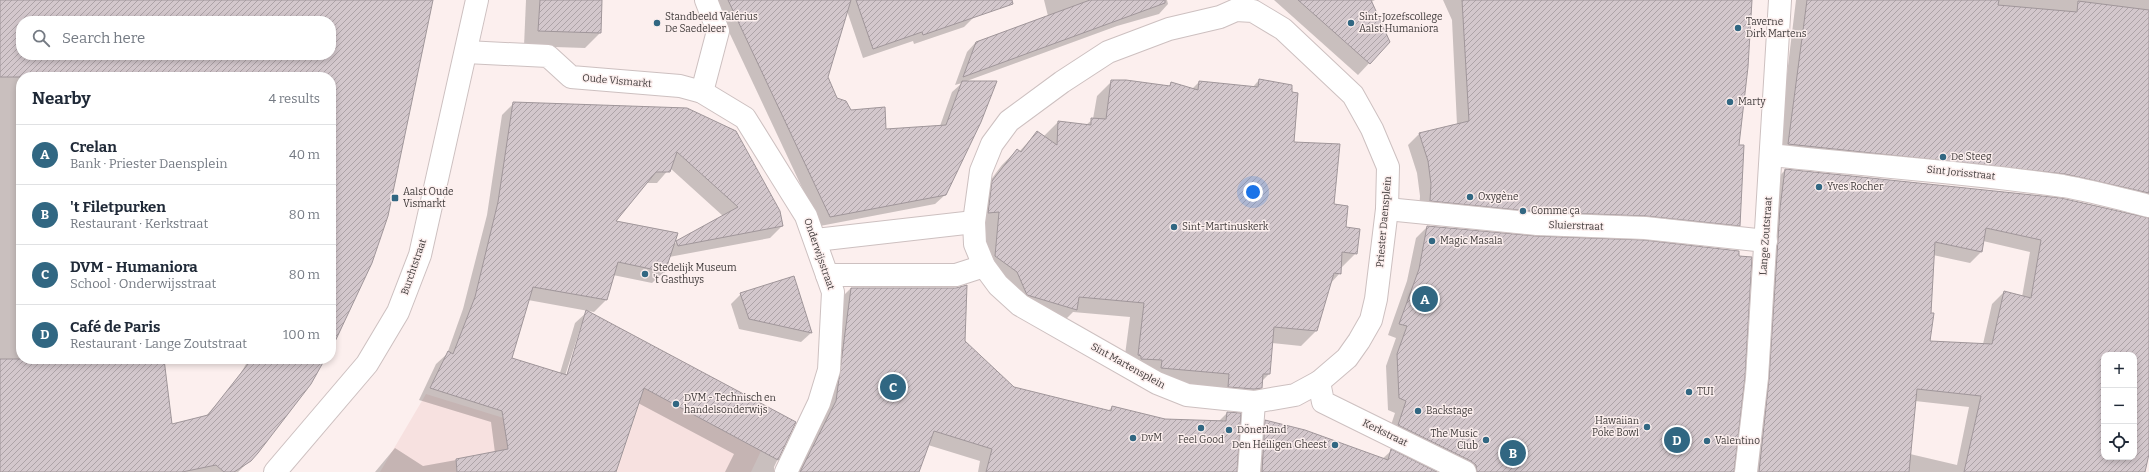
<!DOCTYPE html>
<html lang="en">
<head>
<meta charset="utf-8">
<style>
	:root { --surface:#fff; --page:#f2f2f3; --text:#1f2937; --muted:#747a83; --line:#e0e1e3; --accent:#316782 }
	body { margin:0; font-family:Bitter,serif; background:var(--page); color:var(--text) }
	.controls { position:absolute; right:12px; bottom:12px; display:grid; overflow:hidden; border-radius:8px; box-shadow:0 2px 6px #0003 }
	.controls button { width:36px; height:36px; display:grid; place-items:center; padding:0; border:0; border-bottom:1px solid var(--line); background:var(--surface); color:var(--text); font:20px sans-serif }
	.you { position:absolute; left:1253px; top:192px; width:14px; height:14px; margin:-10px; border:3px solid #fff; border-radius:50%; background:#1a73e8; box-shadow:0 0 0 6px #1a73e833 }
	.badge { display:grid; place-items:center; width:26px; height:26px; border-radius:50%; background:var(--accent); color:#fff; font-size:13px; font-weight:700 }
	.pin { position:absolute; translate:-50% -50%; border:2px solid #fff; box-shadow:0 1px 4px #0006 }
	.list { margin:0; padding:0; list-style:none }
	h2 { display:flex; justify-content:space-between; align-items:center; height:52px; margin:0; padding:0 16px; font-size:17px }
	h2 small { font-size:13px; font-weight:400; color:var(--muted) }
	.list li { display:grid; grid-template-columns:26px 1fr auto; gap:12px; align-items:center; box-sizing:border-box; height:60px; padding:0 16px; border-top:1px solid var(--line) }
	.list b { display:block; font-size:15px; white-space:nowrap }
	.list p { margin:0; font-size:13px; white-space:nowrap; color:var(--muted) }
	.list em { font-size:13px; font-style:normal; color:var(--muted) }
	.icon { flex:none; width:22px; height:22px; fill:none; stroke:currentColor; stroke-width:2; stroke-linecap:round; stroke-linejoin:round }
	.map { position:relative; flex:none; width:2149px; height:472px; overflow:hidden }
	.search { position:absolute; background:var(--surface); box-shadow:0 2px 6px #0003; left:16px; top:16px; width:320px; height:44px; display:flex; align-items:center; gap:10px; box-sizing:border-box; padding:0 14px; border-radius:16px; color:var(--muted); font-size:15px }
	.panel { position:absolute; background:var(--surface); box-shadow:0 2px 6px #0003; left:16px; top:72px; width:320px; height:292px; border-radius:16px }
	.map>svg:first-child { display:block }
	.built { fill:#f7e1e0 }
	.shadow { fill:#0003; fill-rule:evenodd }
	.building { fill:url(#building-hatch); stroke:#a0969a; fill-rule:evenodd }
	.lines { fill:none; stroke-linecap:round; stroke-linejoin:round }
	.street-casing { stroke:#cdc0c0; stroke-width:24 }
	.secondary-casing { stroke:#cdc0c0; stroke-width:24 }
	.street { stroke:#fff; stroke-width:22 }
	.secondary { stroke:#fff; stroke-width:22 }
	.poi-dot { fill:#316782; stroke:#fcefee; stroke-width:1.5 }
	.labels { text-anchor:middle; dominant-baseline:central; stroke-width:3; stroke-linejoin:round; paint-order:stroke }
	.poi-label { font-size:10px; fill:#3f3a3a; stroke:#fcefee; text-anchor:start }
	.street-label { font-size:10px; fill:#3f3a3a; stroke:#fcefee }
</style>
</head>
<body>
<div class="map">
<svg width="2149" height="472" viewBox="0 0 2149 472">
	<defs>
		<pattern id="building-hatch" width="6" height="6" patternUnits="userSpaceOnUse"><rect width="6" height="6" fill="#d3c7cc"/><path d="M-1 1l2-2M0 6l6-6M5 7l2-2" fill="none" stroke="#ada3a7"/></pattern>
	</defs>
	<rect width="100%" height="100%" fill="#fcefee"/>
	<polygon class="built" points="616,326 779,413 751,472 380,472 426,394 565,437 583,428"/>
	<g class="shadow">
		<path d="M0,0H432L331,345V77H21V359H163L171,425L205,417L229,390V393L249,359H323L250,460L238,472H0ZM21,21H331V55H21Z"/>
		<polygon points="526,0 601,0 600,33 585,48 524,46"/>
		<polygon points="714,0 967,0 974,17 964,27 914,44 913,41 863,58 847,11 827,77 837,99 850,111 885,130 940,126 952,92 962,83 955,85 967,52 976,42 1048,16 1044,0 1167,0 1168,4 1159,14 1117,26 964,82 945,195 935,204 820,226"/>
		<polygon points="1274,0 1375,0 1371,2 1389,42 1358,75"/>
		<polygon points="1443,0 1752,0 1738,145 1739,225 1728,237 1419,212 1420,196 1417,173 1408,145 1419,134 1457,125 1452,20"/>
		<polygon points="1796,0 2149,0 2149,218 2146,209 1777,156"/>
		<polygon points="1259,80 1293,143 1333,205 1356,253 1341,268 1340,273 1330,284 1316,331 1301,346 1272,343 1269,374 1262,381 1261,388 1246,403 1147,382 1123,370 1130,317 1073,312 1061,324 981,271 978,197 1002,165 1017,150 1019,152 1037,132 1043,137 1058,122 1086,125 1093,119 1097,96 1112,81 1168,87 1171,83 1192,89 1199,82 1252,88"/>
		<path d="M514,103L687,109L782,226L770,238L669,257L664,272L652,283L613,275L606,300L594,312L528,300L511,358L560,373L575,323L587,312L795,423L774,467V472H725L734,454L638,403L615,472H375L395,448L423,466L495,453L491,422L419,400L436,364L447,354L463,309L487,215L502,115ZM670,168L723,216L677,242L672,246L614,222L646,183H657ZM581,326H583L566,380L564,379Z"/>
		<path d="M1785,170L2149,219V449L2144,472H1749L1774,182ZM1983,241L2030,252L2022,297L2004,292L1992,304L1983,344L1929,342L1933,255L1970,263L1982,251ZM2104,355H2134V457H2104ZM1915,401L1969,407L1957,465L1910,454Z"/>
		<polygon points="1427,227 1733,472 1458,472 1387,437 1395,413 1388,410 1386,366 1396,338 1388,335 1407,281 1416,238"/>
		<polygon points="851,288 964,342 1013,388 1108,411 1112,407 1165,420 1218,422 1227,413 1236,472 978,472 980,461 928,445 918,472 795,472 839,300"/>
		<polygon points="741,294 811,333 801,342 739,329 731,304"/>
		<polygon points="1266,421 1381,460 1391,451 1434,472 1250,472 1254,433"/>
	</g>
	<g class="building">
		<path d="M0,0H433L388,216L372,263L331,350V77H0ZM21,21H331V55H21Z"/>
		<polygon points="540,0 602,0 601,33 538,31"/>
		<polygon points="728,0 851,0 828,77 837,98 846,101 851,110 885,107 886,129 946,125 962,81 997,81 981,122 946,195 830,217"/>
		<polygon points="856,0 1012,0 1013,4 923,35 922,32 873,49"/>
		<polygon points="1090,0 1165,0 1165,3 963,77 976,42"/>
		<polygon points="1298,0 1371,0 1390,42 1370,64"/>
		<polygon points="1462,0 1752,0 1748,67 1739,145 1744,145 1740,226 1646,216 1538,212 1430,201 1431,184 1428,161 1419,133 1469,121"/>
		<polygon points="1807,0 1999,0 1998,5 2077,12 2078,1 2149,10 2149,193 2065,174 1788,144"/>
		<polygon points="1259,79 1292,85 1292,92 1298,93 1294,142 1340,144 1334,204 1348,206 1346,227 1360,229 1357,254 1342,252 1341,274 1334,273 1317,331 1274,327 1270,374 1263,374 1262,388 1254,389 1228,387 1229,374 1161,368 1162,360 1141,359 1141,356 1138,355 1144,303 1079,297 1077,310 1027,295 1017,272 995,256 999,212 988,213 992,181 1017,149 1021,152 1037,131 1057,145 1058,121 1091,125 1091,118 1106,119 1111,80 1126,80 1170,86 1171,82 1198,90 1199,81 1258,87"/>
		<polygon points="513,102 687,108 736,131 780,211 783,226 678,246 676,241 738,207 677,152 670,172 656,172 616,221 678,233 665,272 618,262 607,300 533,287 512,358 567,375 586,310 796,422 778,460 644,388 616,472 457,472 456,459 508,449 502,411 430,388 448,351 453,354 475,297 498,202"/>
		<path d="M1785,169L2061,198L2149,218V454L2145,472H1964L1981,396L1917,389L1909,472H1759L1769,379L1780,208ZM1986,228L2041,240L2031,298L2004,291L1992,344L1930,341L1934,313H1931L1935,242L1982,252ZM2104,355H2134V457H2104Z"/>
		<polygon points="1427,226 1536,236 1644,240 1739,251 1739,256 1752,257 1745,377 1734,472 1477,472 1476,465 1471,461 1398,425 1406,401 1399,398 1397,354 1407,326 1399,324 1419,269"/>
		<polygon points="794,276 812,333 749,319 740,293"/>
		<polygon points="967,285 965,341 1014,387 1111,411 1112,406 1165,419 1226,421 1227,412 1241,413 1237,472 986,472 992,449 934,431 919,472 800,472 836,401 851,288 956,288"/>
		<polygon points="0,359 164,359 172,424 208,415 252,359 325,359 311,384 258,453 251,461 234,472 224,472 216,465 182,472 0,472"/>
		<polygon points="1265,420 1305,430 1388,460 1391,449 1437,472 1262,472"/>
	</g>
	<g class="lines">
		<g class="street-casing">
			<g id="street">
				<polygon points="1236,10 1253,11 1283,29 1353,95 1372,129 1388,167 1387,209 1376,299 1371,320 1359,341 1347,358 1319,382 1295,395 1254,402 1187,395 1157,383 1020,305 998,285 984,266 975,244 974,222 981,171 992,144 1009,121 1062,82 1108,52 1169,29 1220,17"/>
				<polyline points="466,52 548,56 571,77 680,86 702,92 745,118 806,216 833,292 829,370 819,403 786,472"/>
				<polyline points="702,92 718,31 706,0"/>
				<path d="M1771,155C1868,166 1966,172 2063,186C2092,191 2121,199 2149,206"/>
				<polyline points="1387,209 1537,224 1645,228 1766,241"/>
				<polyline points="816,240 974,222"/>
				<polyline points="827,275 956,275 984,266"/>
				<polyline points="1319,382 1323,402 1465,472"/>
				<polyline points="1249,472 1254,402"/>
				<polyline points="1746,472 1757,378 1780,0"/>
			</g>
		</g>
		<g class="secondary-casing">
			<polyline id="secondary" points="275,472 367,364 398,312 420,255 477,0"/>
		</g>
		<use href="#street" class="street"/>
		<use href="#secondary" class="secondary"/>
	</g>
	<g class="poi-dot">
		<circle cx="657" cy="23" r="4"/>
		<circle cx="1351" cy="23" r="4"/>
		<circle cx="1738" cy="28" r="4"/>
		<circle cx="1730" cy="102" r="4"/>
		<circle cx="1943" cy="157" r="4"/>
		<circle cx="1819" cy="187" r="4"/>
		<circle cx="1470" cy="197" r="4"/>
		<rect x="391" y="194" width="8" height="8" rx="2"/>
		<circle cx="1523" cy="211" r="4"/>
		<circle cx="1174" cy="227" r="4"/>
		<circle cx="1432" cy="241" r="4"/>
		<circle cx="645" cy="274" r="4"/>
		<circle cx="1689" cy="392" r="4"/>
		<circle cx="676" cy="404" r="4"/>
		<circle cx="1418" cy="411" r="4"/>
		<circle cx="1647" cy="427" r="4"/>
		<circle cx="1201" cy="428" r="4"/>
		<circle cx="1229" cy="430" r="4"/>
		<circle cx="1133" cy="438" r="4"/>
		<circle cx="1486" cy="440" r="4"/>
		<circle cx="1707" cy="441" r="4"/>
		<circle cx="1335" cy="445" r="4"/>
	</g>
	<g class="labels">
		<g class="poi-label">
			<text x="665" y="17">Standbeeld Valérius<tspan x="665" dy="12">De Saedeleer</tspan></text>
			<text x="1359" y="17">Sint-Jozefscollege<tspan x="1359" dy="12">Aalst Humaniora</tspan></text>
			<text x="1746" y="22">Taverne<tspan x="1746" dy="12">Dirk Martens</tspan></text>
			<text x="1738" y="102">Marty</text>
			<text x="1951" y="157">De Steeg</text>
			<text x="1827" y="187">Yves Rocher</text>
			<text x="403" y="192">Aalst Oude<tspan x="403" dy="12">Vismarkt</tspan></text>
			<text x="1478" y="197">Oxygène</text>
			<text x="1531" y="211">Comme ça</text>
			<text x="1182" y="227">Sint-Martinuskerk</text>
			<text x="1440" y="241">Magic Masala</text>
			<text x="653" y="268">Stedelijk Museum<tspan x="653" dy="12">'t Gasthuys</tspan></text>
			<text x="1697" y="392">TUI</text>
			<text x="684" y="398">DVM - Technisch en<tspan x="684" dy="12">handelsonderwijs</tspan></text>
			<text x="1426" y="411">Backstage</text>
			<text x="1639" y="421" text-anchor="end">Hawaiian<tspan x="1639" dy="12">Poke Bowl</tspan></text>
			<text x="1237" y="430">Dönerland</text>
			<text x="1478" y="434" text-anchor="end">The Music<tspan x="1478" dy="12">Club</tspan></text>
			<text x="1141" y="438">DvM</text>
			<text x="1201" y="440" text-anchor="middle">Feel Good</text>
			<text x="1715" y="441">Valentino</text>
			<text x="1327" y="445" text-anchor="end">Den Heiligen Gheest</text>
		</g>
		<g class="street-label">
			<text transform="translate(617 81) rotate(5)">Oude Vismarkt</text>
			<text transform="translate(1961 173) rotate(6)">Sint Jorisstraat</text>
			<text transform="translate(1384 222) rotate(-85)">Priester Daensplein</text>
			<text transform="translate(1576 226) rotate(2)">Sluierstraat</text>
			<text transform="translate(1766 236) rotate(-86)">Lange Zoutstraat</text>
			<text transform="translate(819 254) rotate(71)">Onderwijsstraat</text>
			<text transform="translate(414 267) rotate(-71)">Burchtstraat</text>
			<text transform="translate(1128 366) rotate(29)">Sint Martensplein</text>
			<text transform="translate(1385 433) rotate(26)">Kerkstraat</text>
		</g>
	</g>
</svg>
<div class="controls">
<button>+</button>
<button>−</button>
<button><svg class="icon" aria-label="locate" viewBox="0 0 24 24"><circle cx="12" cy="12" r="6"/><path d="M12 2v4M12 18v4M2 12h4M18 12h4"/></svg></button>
</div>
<div class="you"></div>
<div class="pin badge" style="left:1425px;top:299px">A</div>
<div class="pin badge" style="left:1513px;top:453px">B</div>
<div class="pin badge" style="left:893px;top:387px">C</div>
<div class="pin badge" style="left:1677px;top:440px">D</div>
<div class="search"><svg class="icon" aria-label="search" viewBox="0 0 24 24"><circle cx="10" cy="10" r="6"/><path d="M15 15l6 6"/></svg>Search here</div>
<section class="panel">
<h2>Nearby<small>4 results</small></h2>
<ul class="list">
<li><span class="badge">A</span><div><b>Crelan</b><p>Bank · Priester Daensplein</p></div><em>40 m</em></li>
<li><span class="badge">B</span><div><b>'t Filetpurken</b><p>Restaurant · Kerkstraat</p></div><em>80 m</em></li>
<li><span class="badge">C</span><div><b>DVM - Humaniora</b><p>School · Onderwijsstraat</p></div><em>80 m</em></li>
<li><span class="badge">D</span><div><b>Café de Paris</b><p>Restaurant · Lange Zoutstraat</p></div><em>100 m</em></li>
</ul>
</section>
</div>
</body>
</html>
